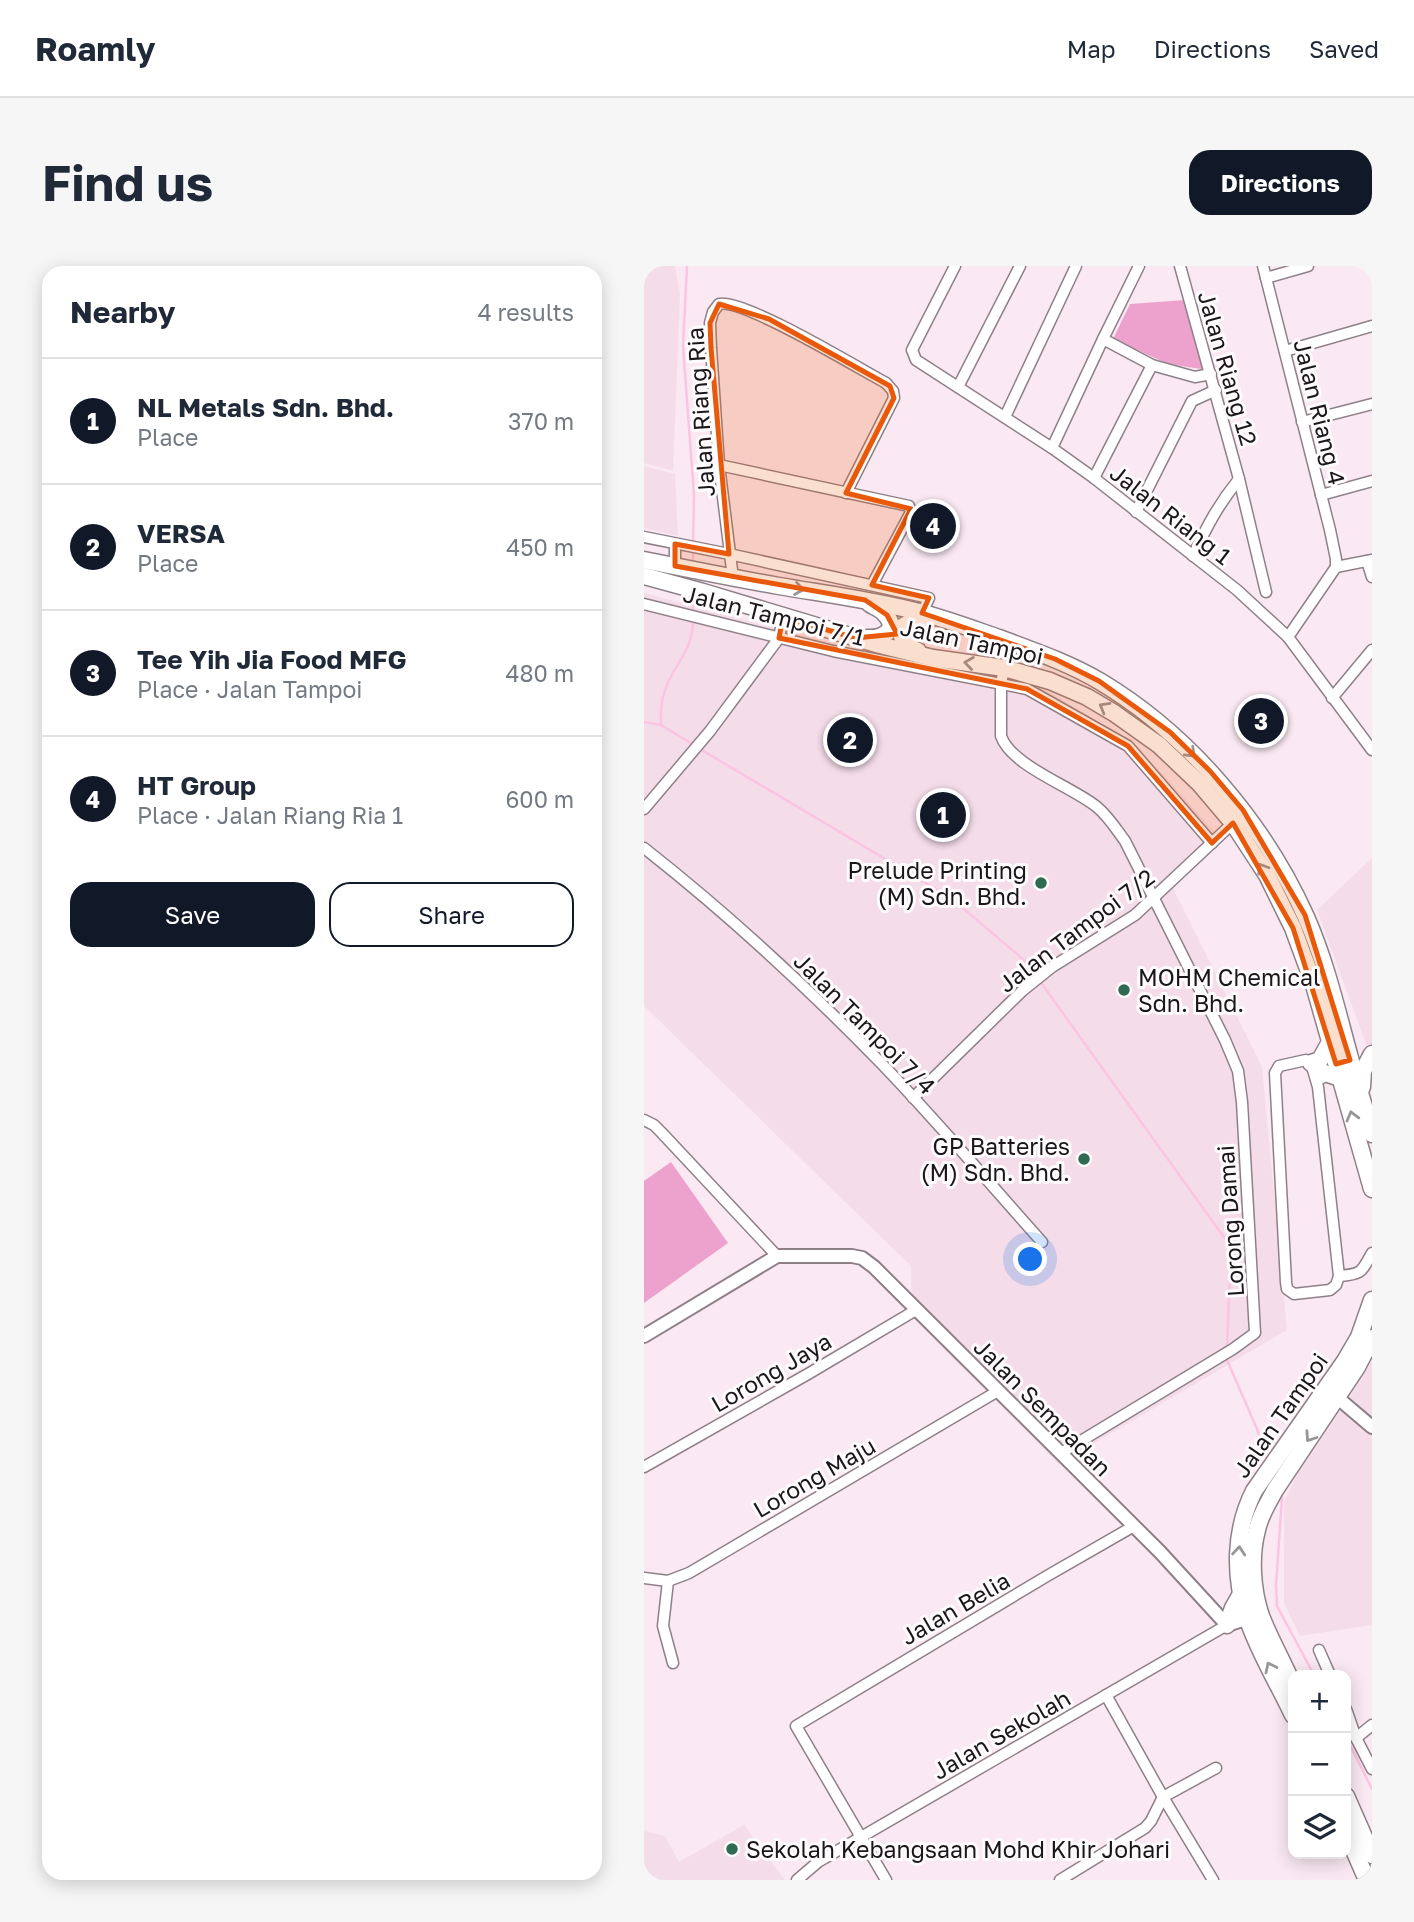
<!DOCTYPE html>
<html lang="en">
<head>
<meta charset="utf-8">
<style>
	:root { --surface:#fff; --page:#f6f6f7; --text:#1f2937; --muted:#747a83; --line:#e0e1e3; --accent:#111827 }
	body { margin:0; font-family:"Golos Text",sans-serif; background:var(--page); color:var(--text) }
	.controls { position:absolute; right:21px; bottom:21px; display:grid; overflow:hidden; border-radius:14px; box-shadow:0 4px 18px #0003 }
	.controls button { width:63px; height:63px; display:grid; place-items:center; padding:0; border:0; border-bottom:2px solid var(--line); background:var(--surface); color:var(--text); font:35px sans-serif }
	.you { position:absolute; left:387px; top:994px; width:24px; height:24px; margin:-18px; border:5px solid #fff; border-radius:50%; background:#1a73e8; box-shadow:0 0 0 10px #1a73e833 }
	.badge { display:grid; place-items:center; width:46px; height:46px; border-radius:50%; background:var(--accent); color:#fff; font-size:23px; font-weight:700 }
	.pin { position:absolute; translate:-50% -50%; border:4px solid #fff; box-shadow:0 2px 7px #0006 }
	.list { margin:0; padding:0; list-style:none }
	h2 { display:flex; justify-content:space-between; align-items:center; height:91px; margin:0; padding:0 28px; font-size:30px }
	h2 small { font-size:23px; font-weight:400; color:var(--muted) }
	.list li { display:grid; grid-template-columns:46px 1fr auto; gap:21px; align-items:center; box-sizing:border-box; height:126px; padding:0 28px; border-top:2px solid var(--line) }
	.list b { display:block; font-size:26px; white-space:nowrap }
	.list p { margin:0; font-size:23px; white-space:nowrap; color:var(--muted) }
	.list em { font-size:23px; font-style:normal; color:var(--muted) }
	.actions { display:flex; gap:14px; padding:21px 28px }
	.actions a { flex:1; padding:16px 0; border:2px solid var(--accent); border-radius:21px; text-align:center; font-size:24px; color:var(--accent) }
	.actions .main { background:var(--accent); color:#fff }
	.icon { flex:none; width:38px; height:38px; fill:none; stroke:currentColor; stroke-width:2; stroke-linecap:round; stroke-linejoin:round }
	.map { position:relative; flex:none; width:728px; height:1614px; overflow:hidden; border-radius:21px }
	header { display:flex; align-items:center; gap:42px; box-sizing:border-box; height:98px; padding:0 35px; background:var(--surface); border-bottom:2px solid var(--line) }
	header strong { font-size:33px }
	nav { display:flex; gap:38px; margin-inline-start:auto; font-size:24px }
	.intro { display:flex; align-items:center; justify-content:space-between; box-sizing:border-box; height:168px; padding:0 42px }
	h1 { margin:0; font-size:49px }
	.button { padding:18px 32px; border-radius:21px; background:var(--accent); color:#fff; font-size:24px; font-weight:700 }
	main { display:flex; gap:42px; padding:0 42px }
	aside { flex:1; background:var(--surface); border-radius:21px; box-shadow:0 4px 18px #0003 }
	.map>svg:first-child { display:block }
	.built { fill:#f4dce9 }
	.green { fill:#eda1cd }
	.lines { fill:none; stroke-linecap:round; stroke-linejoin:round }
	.stream { stroke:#fcc4e3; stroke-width:2.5 }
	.minor-casing { stroke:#8f8088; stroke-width:13 }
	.tertiary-casing { stroke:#8f8088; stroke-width:16 }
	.primary-casing { stroke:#8f8088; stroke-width:19 }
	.minor { stroke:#fff; stroke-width:10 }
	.tertiary { stroke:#fff; stroke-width:12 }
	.primary { stroke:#fff; stroke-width:16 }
	.oneway { stroke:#989698 }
	.marked { fill:#e8590c; fill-opacity:0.2; stroke:#e8590c; stroke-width:5; stroke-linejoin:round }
	.poi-dot { fill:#316a53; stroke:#fefbfd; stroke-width:2.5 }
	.labels { text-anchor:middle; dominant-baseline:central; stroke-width:6; stroke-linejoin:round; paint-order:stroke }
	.street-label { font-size:23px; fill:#1b1619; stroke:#fefbfd }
	.poi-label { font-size:23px; fill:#1b1619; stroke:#fefbfd; text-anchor:end }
</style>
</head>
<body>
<header>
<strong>Roamly</strong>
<nav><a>Map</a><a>Directions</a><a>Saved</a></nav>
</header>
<div class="intro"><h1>Find us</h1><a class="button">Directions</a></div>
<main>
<aside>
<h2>Nearby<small>4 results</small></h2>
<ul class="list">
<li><span class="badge">1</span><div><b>NL Metals Sdn. Bhd.</b><p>Place</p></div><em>370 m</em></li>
<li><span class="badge">2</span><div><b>VERSA</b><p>Place</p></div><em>450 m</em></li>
<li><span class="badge">3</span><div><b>Tee Yih Jia Food MFG</b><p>Place · Jalan Tampoi</p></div><em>480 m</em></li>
<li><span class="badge">4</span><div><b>HT Group</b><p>Place · Jalan Riang Ria 1</p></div><em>600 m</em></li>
</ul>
<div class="actions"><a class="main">Save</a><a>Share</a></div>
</aside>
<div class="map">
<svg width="728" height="1614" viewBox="0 0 728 1614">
	<rect width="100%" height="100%" fill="#fae9f2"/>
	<g class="built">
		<polygon points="0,0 31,0 36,28 29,205 0,197"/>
		<polygon points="0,200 31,208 34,270 0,262"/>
		<polygon points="0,327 202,381 293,402 399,422 491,478 579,575 528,620 618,801 643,1064 415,1198 268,1051 267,1000 0,740"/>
		<polygon points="728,592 728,794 673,644"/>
		<polygon points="728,1095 728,1359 656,1370 640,1337 640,1237 657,1199"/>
		<polygon points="100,1559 141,1614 0,1614 0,1565 21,1570 35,1596"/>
	</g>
	<g class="green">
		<polygon points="541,34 560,102 557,103 524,98 469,73 486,38"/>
		<polygon points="27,896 84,977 0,1037 0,915"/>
	</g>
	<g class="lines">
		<g class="stream">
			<polyline points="43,0 39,80 50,229 49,276"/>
			<polyline points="49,297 49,283"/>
			<polyline points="49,346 49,328"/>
			<polyline points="0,456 17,459 50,479"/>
			<path d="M17,458C16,444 17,432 23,419C34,393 49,384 49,353"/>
			<polyline points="56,483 307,632 380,694 391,709"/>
			<polyline points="395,714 587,981 583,1083"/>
			<polyline points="583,1090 583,1094 613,1163 623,1194"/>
			<polyline points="636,1226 638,1231 632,1320 633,1340 670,1409"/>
			<polyline points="702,1471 728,1523"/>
		</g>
		<g class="minor-casing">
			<g id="minor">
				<polyline points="311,0 268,84 272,94 408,182 450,212 593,324 644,371 728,484"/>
				<polyline points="536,0 595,213 622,326"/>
				<polyline points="619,0 686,264 692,293 692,301"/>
				<polyline points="622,12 664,0"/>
				<polyline points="459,73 508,99 551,111 567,108"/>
				<polyline points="641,85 728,60"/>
				<polyline points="314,121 376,0"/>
				<polyline points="361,151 432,0"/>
				<polyline points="658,156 728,138"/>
				<polyline points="408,182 459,73 495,0"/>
				<polyline points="75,199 265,240 267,246 228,319"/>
				<polyline points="450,212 508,99"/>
				<polyline points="677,229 728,215"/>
				<polyline points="492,246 548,135 572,124"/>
				<polyline points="0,271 85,288 285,332 278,347"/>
				<path d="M549,290C563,260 574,239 595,213"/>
				<polyline points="723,295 728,311"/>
				<polyline points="31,300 31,278"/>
				<path d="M89,312L75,199L67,82L66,57L69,46L75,38C99,32 214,102 242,117L249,125L250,132L202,227"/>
				<polyline points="0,338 189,385 383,423 484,480 568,577"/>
				<polyline points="644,371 692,301 728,294"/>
				<path d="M360,402L357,418V470C367,500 429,521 453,541C465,551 472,563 481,575L581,774L594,805L598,836L611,1067L589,1083L417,1187"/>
				<polyline points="688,432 728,384"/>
				<polyline points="0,543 66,465 135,372 139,351"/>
				<path d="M0,582C84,648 163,721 237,797C293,855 345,917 398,976"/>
				<polygon points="662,794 667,797 674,821 695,1010 692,1019 686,1024 650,1028 643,1023 642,1016 631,807 635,800"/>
				<polyline points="269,832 378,725 408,701 491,649 589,557"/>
				<polyline points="0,854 10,859 17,866 133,990"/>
				<path d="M695,1010C719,1008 717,1006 728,987"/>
				<polyline points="0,1201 164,1108 272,1044"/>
				<polyline points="0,1312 24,1315 45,1307 354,1125"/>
				<polyline points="24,1315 19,1360 29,1397"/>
				<polyline points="675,1384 686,1409"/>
				<polyline points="462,1429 519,1531 569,1614"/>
				<polyline points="702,1443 712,1472 728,1503"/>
				<polyline points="712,1472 728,1459"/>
				<polyline points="153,1614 174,1596 583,1359"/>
				<polyline points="242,1614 152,1460 403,1310 490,1260"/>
				<polyline points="416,1614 501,1562 507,1555 519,1531 572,1502"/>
			</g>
		</g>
		<g class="tertiary-casing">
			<g id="tertiary">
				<polyline points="0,1070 133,990 208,990 218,992 230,1001 516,1286 583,1359 611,1350"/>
				<polyline points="688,1127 728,1161"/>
			</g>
		</g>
		<g class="primary-casing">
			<g id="primary">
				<path d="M0,294C45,303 90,312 135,320C182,328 229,334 275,346C302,353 329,363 355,372C390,385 425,397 457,416C545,469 620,557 662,651C682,696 693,745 706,792C713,818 721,843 728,868"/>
				<polyline points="0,310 59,326 236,379 289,392 360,402 406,415 443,431 470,447 515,479 556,518 589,557 623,609 649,662 670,719 728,923"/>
				<path d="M223,372C238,373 256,364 241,348C237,343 231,341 226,338"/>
				<path d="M274,385C263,380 255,374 258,361L270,354L284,353"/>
				<polyline points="667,797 676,794 686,776"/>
				<polyline points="675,810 681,807 696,812"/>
				<polyline points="718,821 719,805 728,788"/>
				<polyline points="583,1359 589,1342 597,1328"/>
				<path d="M649,1419C639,1396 626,1373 617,1350C608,1324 606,1290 613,1264C616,1249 624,1237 631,1224L713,1101L728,1072"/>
				<path d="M649,1449C634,1417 614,1385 603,1351C590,1310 590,1264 610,1225L701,1095L715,1071L728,1034"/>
				<polyline points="702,1530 728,1589"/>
				<polyline points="702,1566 723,1614"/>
			</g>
		</g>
		<use href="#minor" class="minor"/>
		<use href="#tertiary" class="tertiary"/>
		<use href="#primary" class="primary"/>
	</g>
	<defs><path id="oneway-chevron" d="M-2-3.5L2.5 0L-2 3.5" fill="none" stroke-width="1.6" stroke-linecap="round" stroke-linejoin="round" transform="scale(1.75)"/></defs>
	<g class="oneway">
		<use href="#oneway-chevron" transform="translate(155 323) rotate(10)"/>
		<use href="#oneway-chevron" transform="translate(325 397) rotate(-172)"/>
		<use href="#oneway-chevron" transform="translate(460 441) rotate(-150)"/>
		<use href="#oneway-chevron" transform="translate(547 487) rotate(44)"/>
		<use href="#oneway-chevron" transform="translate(618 602) rotate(-122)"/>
		<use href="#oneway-chevron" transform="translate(708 850) rotate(-105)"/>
		<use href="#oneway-chevron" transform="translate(666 1171) rotate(124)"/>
		<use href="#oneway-chevron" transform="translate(595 1285) rotate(-85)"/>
		<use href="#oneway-chevron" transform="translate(626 1401) rotate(-116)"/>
	</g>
	<path class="marked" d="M75,38L125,53L246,120L250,132L202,227L267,243L228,319L285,332L278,347L411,393L455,415L526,466L566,505L599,544L661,649L706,794L692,798L649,662L589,557L568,577L484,480L383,423L135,372L139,351L211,372L253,368L243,349L221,334L31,300V278L85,288L67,82L66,57Z"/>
	<g class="poi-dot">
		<circle cx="397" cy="617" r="7"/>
		<circle cx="480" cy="724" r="7"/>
		<circle cx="440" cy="893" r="7"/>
		<circle cx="88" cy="1583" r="7"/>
	</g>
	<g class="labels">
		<g class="street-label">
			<text transform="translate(584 102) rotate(74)">Jalan Riang 12</text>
			<text transform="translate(56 146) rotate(-94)">Jalan Riang Ria</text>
			<text transform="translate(676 146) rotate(76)">Jalan Riang 4</text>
			<text transform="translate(527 248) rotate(38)">Jalan Riang 1</text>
			<text transform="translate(130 349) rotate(14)">Jalan Tampoi 7/1</text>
			<text transform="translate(328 375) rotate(12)">Jalan Tampoi</text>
			<text transform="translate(432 664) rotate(-37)">Jalan Tampoi 7/2</text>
			<text transform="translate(221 757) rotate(45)">Jalan Tampoi 7/4</text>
			<text transform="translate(586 955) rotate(-94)">Lorong Damai</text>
			<text transform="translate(127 1106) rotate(-30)">Lorong Jaya</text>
			<text transform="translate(399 1141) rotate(45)">Jalan Sempadan</text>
			<text transform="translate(636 1149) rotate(-55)">Jalan Tampoi</text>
			<text transform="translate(170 1211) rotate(-30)">Lorong Maju</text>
			<text transform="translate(311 1342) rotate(-30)">Jalan Belia</text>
			<text transform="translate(357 1468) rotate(-30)">Jalan Sekolah</text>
		</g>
		<g class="poi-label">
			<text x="383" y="604">Prelude Printing<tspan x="383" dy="26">(M) Sdn. Bhd.</tspan></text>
			<text x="494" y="711" text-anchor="start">MOHM Chemical<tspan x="494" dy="26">Sdn. Bhd.</tspan></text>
			<text x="426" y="880">GP Batteries<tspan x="426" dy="26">(M) Sdn. Bhd.</tspan></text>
			<text x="102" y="1583" text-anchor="start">Sekolah Kebangsaan Mohd Khir Johari</text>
		</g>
	</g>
</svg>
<div class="controls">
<button>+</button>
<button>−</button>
<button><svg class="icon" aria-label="layers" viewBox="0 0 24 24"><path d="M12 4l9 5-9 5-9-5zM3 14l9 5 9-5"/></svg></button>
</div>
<div class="you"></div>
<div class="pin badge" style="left:299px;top:549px">1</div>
<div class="pin badge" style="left:206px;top:474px">2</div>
<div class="pin badge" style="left:617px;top:455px">3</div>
<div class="pin badge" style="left:289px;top:260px">4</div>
</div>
</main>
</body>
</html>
